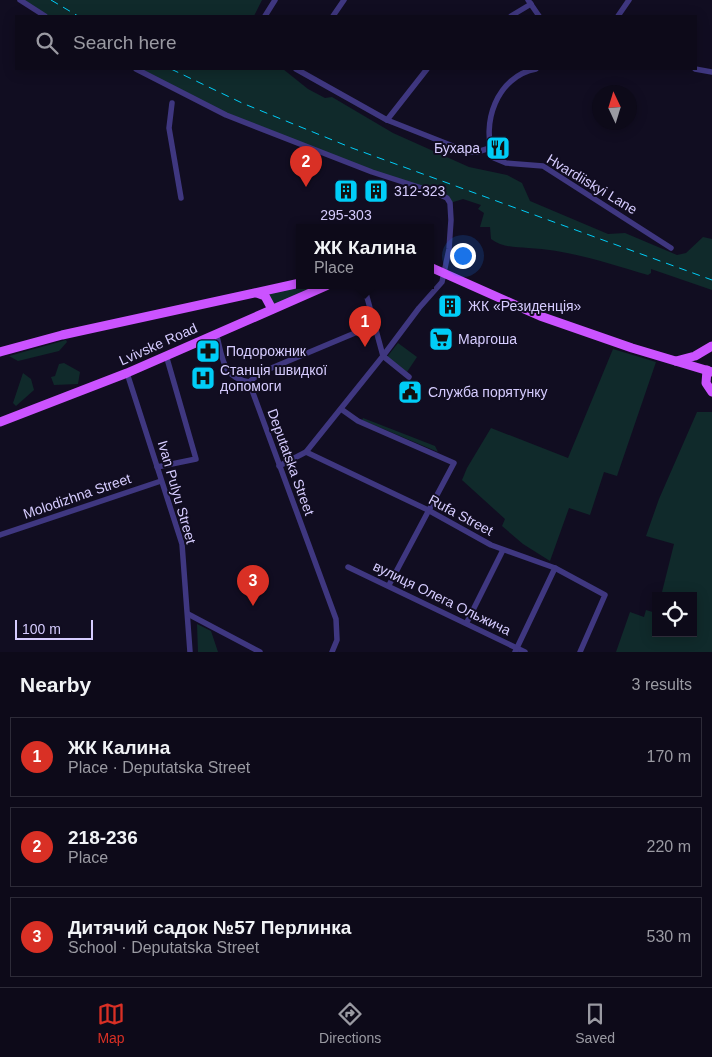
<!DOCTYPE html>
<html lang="en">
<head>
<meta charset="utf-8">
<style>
	:root { --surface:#0d0a19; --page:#1b1826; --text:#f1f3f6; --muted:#9a9aa2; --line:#2d2b38; --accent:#d93025 }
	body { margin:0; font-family:Helvetica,sans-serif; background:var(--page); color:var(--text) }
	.controls { position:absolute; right:15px; bottom:15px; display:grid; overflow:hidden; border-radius:0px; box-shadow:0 2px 12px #0003 }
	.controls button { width:45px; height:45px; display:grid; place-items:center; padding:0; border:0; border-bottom:1px solid var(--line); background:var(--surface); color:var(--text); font:25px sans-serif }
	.compass { position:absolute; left:592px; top:85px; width:45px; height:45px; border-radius:50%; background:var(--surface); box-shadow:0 2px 12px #0003; rotate:356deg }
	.scale { position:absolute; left:15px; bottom:12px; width:78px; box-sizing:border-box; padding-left:5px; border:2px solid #d6ccff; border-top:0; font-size:14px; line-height:18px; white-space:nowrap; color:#d6ccff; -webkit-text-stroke:4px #110d21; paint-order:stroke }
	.you { position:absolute; left:462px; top:255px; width:18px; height:18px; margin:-12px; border:4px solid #fff; border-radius:50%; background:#1a73e8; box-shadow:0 0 0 8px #1a73e833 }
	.badge { display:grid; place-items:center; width:32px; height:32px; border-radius:50%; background:var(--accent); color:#fff; font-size:16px; font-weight:700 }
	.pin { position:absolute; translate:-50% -41px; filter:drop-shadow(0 1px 2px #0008) }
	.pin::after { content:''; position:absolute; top:26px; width:18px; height:15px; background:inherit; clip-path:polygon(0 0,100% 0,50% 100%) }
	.popup { position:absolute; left:296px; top:224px; width:138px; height:65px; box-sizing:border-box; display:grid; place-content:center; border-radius:0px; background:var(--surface); filter:drop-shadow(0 1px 4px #0005); font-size:16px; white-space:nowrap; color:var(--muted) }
	.popup b { font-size:19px; color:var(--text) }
	.popup::after { content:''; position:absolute; left:50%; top:100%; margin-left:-10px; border:10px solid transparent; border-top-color:var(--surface) }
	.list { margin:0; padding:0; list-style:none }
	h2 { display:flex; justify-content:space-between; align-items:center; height:65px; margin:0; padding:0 20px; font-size:21px }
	h2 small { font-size:16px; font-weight:400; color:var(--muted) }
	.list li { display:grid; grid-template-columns:32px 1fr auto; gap:15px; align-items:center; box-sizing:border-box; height:80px; margin:0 10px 10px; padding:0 10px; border:1px solid var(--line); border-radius:0px }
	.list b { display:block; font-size:19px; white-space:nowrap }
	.list p { margin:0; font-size:16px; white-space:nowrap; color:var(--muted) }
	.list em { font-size:16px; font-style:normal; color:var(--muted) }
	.icon { flex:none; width:28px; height:28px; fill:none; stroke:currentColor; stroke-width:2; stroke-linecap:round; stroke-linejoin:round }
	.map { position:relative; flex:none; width:712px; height:652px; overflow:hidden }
	.search { position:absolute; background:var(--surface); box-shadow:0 2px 12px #0003; left:15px; right:15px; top:15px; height:55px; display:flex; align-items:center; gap:12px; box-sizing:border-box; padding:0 18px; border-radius:0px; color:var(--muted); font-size:19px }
	.sheet { height:335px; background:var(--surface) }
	nav { display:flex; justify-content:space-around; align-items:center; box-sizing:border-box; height:70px; border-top:1px solid var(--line); background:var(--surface); font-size:14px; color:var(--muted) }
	nav a { display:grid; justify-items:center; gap:2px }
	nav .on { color:var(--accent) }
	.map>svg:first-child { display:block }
	.green { fill:#102a2b }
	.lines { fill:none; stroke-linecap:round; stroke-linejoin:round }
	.minor { stroke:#3f3780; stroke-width:5.5 }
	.primary { stroke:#cb53ff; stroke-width:9 }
	.rail { stroke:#00cdf7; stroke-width:1; stroke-dasharray:8 6; stroke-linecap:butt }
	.labels { text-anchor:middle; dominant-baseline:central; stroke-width:4; stroke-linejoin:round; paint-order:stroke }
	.poi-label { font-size:14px; fill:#d6ccff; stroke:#110d21; text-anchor:start }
	.street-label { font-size:14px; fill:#d6ccff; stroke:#110d21 }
</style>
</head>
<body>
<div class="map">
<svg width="712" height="652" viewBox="0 0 712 652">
	<rect width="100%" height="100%" fill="#110d21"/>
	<g class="green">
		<polygon points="20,0 262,0 254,16 45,16"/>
		<path d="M136,69H283L308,89L325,98L332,97L393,133L469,167L507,175L522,183L530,201L608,234L625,233L677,255L686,253L703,237L712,239V290L651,269V273L648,275C607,263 570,250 528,248C515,247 501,247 491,239L490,227H480L484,213L478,209L481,205L463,199L450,203L447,198L226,115Z"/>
		<polygon points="300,286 326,286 272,309 262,294"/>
		<polygon points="66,340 67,342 59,351 18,361 9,356"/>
		<polygon points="398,343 417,357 407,372 387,357"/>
		<polygon points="613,349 656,362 617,476 604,472 590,515 569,508 550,561 523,544 502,526 505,519 462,480 467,468 491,428 568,458"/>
		<polygon points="64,363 80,372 78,384 54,385 51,377 55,376 59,364"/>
		<polygon points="23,373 31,379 34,390 16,406 13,403"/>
		<polygon points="697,412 712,412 712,652 616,652 630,612 644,617 646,610 656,613 656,633 693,633 693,596 661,596 674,544 646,536 659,499"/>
		<polygon points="363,418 435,446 438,452 362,420"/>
		<polygon points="197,624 211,631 218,652 198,652"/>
	</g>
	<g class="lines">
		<g class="minor">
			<polyline points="20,0 45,16"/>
			<polyline points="528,0 539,16"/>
			<polyline points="265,16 275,0"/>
			<polyline points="333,16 344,0"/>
			<polyline points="511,16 531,4"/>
			<polyline points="618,16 629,0"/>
			<polyline points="136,69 226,115 372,172 434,192 447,198 450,203 451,220 449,249 442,282 419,308 383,356 306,452 279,466"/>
			<polyline points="296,69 387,120 468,152 477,152 490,148"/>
			<path d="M536,69C497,76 480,124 494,158L506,163L543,166L671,248"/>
			<polyline points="695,69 712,72"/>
			<polyline points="172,103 169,128 181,198"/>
			<polyline points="387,120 427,69"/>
			<polyline points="364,286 383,356 409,377"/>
			<path d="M216,333C223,357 221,377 249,382"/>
			<polyline points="127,373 182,544 190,652"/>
			<polyline points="341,409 358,421 454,463 389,585"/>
			<polyline points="306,452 428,510 491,545 555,568 605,595 580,652"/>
			<polyline points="157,467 196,459 166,355"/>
			<polyline points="0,535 161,481"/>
			<polyline points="348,567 525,652"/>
			<polyline points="188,614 260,652"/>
			<polyline points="467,622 503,550"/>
			<polyline points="332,652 337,640 336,619 249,382 262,372 374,325"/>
			<polyline points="515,652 555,568"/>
		</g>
		<g class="primary">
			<polyline points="430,267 540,316 632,348 712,372"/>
			<polyline points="257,293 265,296 272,309"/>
			<polyline points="0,352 62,335 300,283"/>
			<polyline points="676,361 695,356 712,346"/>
			<polyline points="707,370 706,383 712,392"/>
			<polyline points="0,422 127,373 326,286"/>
		</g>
		<g class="rail">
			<polyline points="51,0 78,16"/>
			<polyline points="171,69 242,103 352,148 712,280"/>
		</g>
	</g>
	<defs>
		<g id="restaurant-square" transform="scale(1.25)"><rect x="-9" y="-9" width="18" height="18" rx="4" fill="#00cdf7" stroke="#110d21"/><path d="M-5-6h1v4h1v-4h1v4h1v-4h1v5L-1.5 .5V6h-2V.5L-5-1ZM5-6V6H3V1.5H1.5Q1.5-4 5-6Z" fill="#111"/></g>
		<g id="building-square" transform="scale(1.25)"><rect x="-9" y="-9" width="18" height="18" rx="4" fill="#00cdf7" stroke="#110d21"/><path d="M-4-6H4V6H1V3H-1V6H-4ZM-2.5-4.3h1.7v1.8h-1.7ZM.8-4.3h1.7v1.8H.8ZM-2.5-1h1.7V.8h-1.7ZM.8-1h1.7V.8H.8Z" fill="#111"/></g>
		<g id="supermarket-square" transform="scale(1.25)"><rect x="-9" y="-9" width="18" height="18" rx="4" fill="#00cdf7" stroke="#110d21"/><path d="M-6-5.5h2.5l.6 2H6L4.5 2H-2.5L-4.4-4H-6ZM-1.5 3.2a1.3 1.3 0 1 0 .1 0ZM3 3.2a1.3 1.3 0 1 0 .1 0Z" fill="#111"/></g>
		<g id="pharmacy-square" transform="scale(1.25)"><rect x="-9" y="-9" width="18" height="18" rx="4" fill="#00cdf7" stroke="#110d21"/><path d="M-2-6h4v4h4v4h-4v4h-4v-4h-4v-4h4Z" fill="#111"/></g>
		<g id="hospital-square" transform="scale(1.25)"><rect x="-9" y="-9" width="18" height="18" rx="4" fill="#00cdf7" stroke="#110d21"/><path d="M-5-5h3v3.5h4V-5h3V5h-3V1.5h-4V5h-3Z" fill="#111"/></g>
		<g id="civic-square" transform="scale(1.25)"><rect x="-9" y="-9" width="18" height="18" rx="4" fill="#00cdf7" stroke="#110d21"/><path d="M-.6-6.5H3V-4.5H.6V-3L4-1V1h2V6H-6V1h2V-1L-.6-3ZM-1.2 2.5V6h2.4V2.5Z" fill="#111"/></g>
	</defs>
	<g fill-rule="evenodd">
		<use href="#restaurant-square" x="498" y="148"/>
		<use href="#building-square" x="346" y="191"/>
		<use href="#building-square" x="376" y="191"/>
		<use href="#building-square" x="450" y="306"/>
		<use href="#supermarket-square" x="441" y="339"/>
		<use href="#pharmacy-square" x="208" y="351"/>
		<use href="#hospital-square" x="203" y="378"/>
		<use href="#civic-square" x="410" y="392"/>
	</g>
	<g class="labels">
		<g class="poi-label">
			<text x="480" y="148" text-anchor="end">Бухара</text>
			<text x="394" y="191">312-323</text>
			<text x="346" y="215" text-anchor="middle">295-303</text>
			<text x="468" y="306">ЖК «Резиденція»</text>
			<text x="458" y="339">Маргоша</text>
			<text x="226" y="351">Подорожник</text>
			<text x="220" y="370">Станція швидкої<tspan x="220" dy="16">допомоги</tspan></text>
			<text x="428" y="392">Служба порятунку</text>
		</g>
		<g class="street-label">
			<text transform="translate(592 184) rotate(31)">Hvardiiskyi Lane</text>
			<text transform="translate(158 344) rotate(-24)">Lvivske Road</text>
			<text transform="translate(291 462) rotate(70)">Deputatska Street</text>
			<text transform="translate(177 492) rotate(74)">Ivan Pulyu Street</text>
			<text transform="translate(77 496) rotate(-19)">Molodizhna Street</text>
			<text transform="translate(461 515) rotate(28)">Rufa Street</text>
			<text transform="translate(442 598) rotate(26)">вулиця Олега Ольжича</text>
		</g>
	</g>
</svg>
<div class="controls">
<button><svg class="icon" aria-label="locate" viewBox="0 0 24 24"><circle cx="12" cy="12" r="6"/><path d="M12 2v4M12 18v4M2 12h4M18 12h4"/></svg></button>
</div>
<svg class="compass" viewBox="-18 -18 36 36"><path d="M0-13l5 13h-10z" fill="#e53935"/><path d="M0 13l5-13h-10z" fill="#9a9aa2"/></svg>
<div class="scale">100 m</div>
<div class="you"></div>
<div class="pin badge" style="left:365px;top:347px">1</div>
<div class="popup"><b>ЖК Калина</b>Place</div>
<div class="pin badge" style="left:306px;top:187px">2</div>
<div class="pin badge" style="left:253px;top:606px">3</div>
<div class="search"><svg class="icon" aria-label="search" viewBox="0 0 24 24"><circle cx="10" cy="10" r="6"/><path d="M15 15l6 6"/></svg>Search here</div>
</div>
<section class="sheet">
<h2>Nearby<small>3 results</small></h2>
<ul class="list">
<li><span class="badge">1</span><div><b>ЖК Калина</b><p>Place · Deputatska Street</p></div><em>170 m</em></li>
<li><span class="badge">2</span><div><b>218-236</b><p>Place</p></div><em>220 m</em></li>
<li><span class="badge">3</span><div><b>Дитячий садок №57 Перлинка</b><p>School · Deputatska Street</p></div><em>530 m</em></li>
</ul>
</section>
<nav>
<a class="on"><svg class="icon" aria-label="map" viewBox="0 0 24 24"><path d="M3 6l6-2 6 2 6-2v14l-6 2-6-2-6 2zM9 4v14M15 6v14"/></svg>Map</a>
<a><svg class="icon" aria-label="directions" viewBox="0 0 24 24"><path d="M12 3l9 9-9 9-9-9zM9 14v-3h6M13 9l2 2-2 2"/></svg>Directions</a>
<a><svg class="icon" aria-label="saved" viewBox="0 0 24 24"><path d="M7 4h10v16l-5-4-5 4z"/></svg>Saved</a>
</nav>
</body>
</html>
